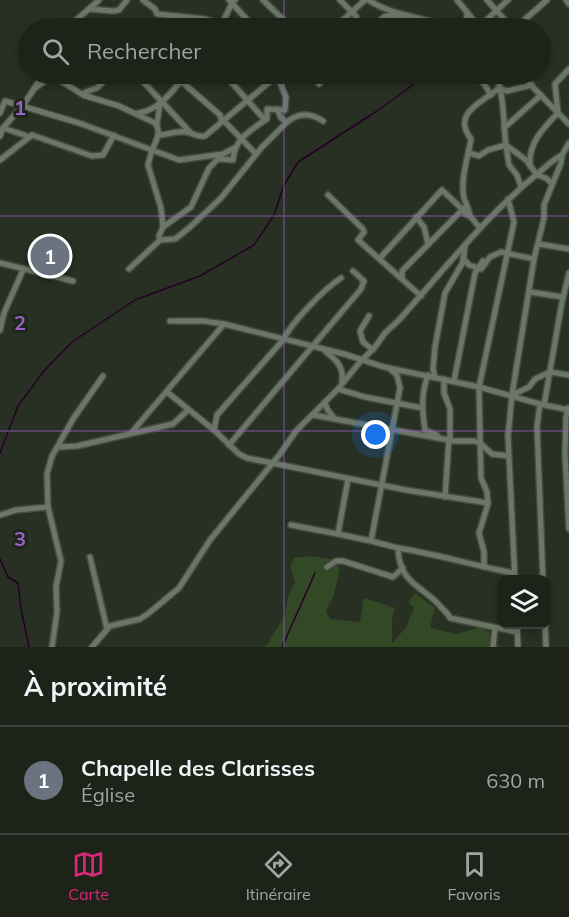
<!DOCTYPE html>
<html lang="fr">
<head>
<meta charset="utf-8">
<style>
	:root { --surface:#1e231a; --page:#262b23; --text:#f1f3f6; --muted:#a1a4a2; --line:#3c4039; --accent:#db2777 }
	body { margin:0; font-family:Mulish,sans-serif; background:var(--page); color:var(--text) }
	.controls { position:absolute; right:18px; bottom:18px; display:grid; overflow:hidden; border-radius:12px; box-shadow:0 3px 9px #0003 }
	.controls button { width:54px; height:54px; display:grid; place-items:center; padding:0; border:0; border-bottom:2px solid var(--line); background:var(--surface); color:var(--text); font:30px sans-serif }
	.you { position:absolute; left:376px; top:435px; width:21px; height:21px; margin:-15px; border:4px solid #fff; border-radius:50%; background:#1a73e8; box-shadow:0 0 0 9px #1a73e833 }
	.badge { display:grid; place-items:center; width:39px; height:39px; border-radius:50%; background:var(--accent); color:#fff; font-size:20px; font-weight:700 }
	.pin { position:absolute; translate:-50% -50%; border:3px solid #fff; box-shadow:0 2px 6px #0006 }
	.list { margin:0; padding:0; list-style:none }
	h2 { display:flex; justify-content:space-between; align-items:center; height:78px; margin:0; padding:0 24px; font-size:26px }
	h2 small { font-size:20px; font-weight:400; color:var(--muted) }
	.list li { display:grid; grid-template-columns:39px 1fr auto; gap:18px; align-items:center; box-sizing:border-box; height:108px; padding:0 24px; border-top:2px solid var(--line) }
	.list b { display:block; font-size:22px; white-space:nowrap }
	.list p { margin:0; font-size:20px; white-space:nowrap; color:var(--muted) }
	.list em { font-size:20px; font-style:normal; color:var(--muted) }
	.icon { flex:none; width:33px; height:33px; fill:none; stroke:currentColor; stroke-width:2; stroke-linecap:round; stroke-linejoin:round }
	.map { position:relative; flex:none; width:569px; height:647px; overflow:hidden }
	.search { position:absolute; background:var(--surface); box-shadow:0 3px 9px #0003; left:18px; right:18px; top:18px; height:66px; display:flex; align-items:center; gap:15px; box-sizing:border-box; padding:0 21px; border-radius:33px; color:var(--muted); font-size:22px }
	.sheet { height:186px; background:var(--surface) }
	nav { display:flex; justify-content:space-around; align-items:center; box-sizing:border-box; height:84px; border-top:2px solid var(--line); background:var(--surface); font-size:16px; color:var(--muted) }
	nav a { display:grid; justify-items:center; gap:3px }
	nav .on { color:var(--accent) }
	.map>svg:first-child { display:block }
	.green { fill:#334824 }
	.lines { fill:none; stroke-linecap:round; stroke-linejoin:round }
	.stream { stroke:#240025; stroke-width:1.5 }
	.minor-casing { stroke:#454b41; stroke-width:8 }
	.minor { stroke:#6c7667; stroke-width:5 }
	.grid { fill:none; stroke:#9862c6; stroke-width:1.5; stroke-opacity:0.55 }
	.grid-label { font-size:20px; text-anchor:middle; font-weight:bold; fill:#9862c6; stroke:#1e2619; stroke-width:6; stroke-linejoin:round; paint-order:stroke }
</style>
</head>
<body>
<div class="map">
<svg width="569" height="647" viewBox="0 0 569 647">
	<rect width="100%" height="100%" fill="#282f23"/>
	<polygon class="green" points="311,556 330,559 340,568 334,595 326,611 330,619 360,622 364,598 395,608 392,620 392,644 406,627 414,608 408,602 415,593 435,608 430,628 457,634 481,627 491,634 499,646 503,647 263,647 267,645 285,615 288,596 295,582 290,567 294,558"/>
	<g class="lines">
		<g class="stream">
			<polyline points="0,453 18,406 43,372 72,342 135,300 200,276 254,245 274,215 284,185 298,162 377,111 428,74"/>
			<polyline points="0,559 8,577 18,583 21,609 29,647"/>
			<polyline points="282,647 315,573"/>
		</g>
		<g class="minor-casing">
			<g id="minor">
				<polyline points="143,0 155,9 157,14 205,19 229,26"/>
				<polyline points="229,0 255,28"/>
				<polyline points="263,0 292,28"/>
				<polyline points="340,0 356,16 359,28"/>
				<path d="M368,0C395,17 424,17 453,28"/>
				<polyline points="457,0 480,28"/>
				<polyline points="487,0 512,28"/>
				<polyline points="566,0 569,4"/>
				<polyline points="89,9 113,11 119,10 127,0"/>
				<path d="M359,22C365,23 372,24 378,22C381,20 383,17 386,16C396,14 428,21 436,28"/>
				<polyline points="227,27 242,28"/>
				<polyline points="479,27 508,0"/>
				<polyline points="69,28 74,22 99,0"/>
				<polyline points="84,28 92,23 99,28"/>
				<polyline points="220,28 232,3 235,0"/>
				<polyline points="334,28 365,0"/>
				<polyline points="466,28 467,13"/>
				<polyline points="515,28 547,0"/>
				<polyline points="136,74 190,132"/>
				<polyline points="176,74 181,81 220,115 222,122"/>
				<polyline points="473,74 484,84 491,95"/>
				<path d="M495,74C505,96 503,122 506,145L526,160L537,175L546,178L552,184"/>
				<polyline points="520,74 569,124"/>
				<polyline points="319,84 329,74"/>
				<polyline points="83,94 88,91 97,88 111,74"/>
				<path d="M277,109L281,118L287,122C299,112 311,113 323,121"/>
				<path d="M0,113L5,101L79,123L152,150C156,141 162,132 155,123L119,106L83,95L58,79L49,78L34,89"/>
				<path d="M139,113C161,109 173,90 187,74"/>
				<polyline points="265,120 267,119 267,109 285,110 286,97 277,76"/>
				<polyline points="224,121 256,154"/>
				<polyline points="157,124 160,104"/>
				<polyline points="3,128 30,137 32,135 92,156 103,155 114,135"/>
				<polyline points="504,128 541,95"/>
				<path d="M158,135C169,135 179,129 190,133C197,135 197,137 205,136L279,74"/>
				<polyline points="0,136 3,128 24,104 44,74"/>
				<polyline points="469,153 479,156 488,150 506,145 509,165 517,175 521,187"/>
				<polyline points="0,160 32,135"/>
				<path d="M530,166C528,144 543,128 558,113L555,84L569,69"/>
				<polyline points="328,195 363,229 364,232 358,240 421,296"/>
				<path d="M470,216C469,209 466,204 464,198C460,180 468,157 471,139C451,113 482,103 499,88L507,91L532,85"/>
				<polyline points="416,217 424,227 428,244"/>
				<path d="M163,227L191,207L209,168L218,159L233,160C235,138 249,132 265,120L224,74"/>
				<polyline points="160,240 175,239 189,228 221,198 262,147 287,122"/>
				<polyline points="539,244 569,249"/>
				<polyline points="380,258 442,190 462,209 464,208 465,214 470,216 480,228"/>
				<polyline points="463,258 469,265 481,269 490,257 501,252 534,259"/>
				<polyline points="0,263 73,281"/>
				<polyline points="129,269 160,240 159,236 163,227 161,208 148,165 152,150 179,160 223,154 234,148"/>
				<polyline points="402,279 402,271 464,208"/>
				<polyline points="530,292 563,297"/>
				<polyline points="369,316 360,331 363,342 373,350"/>
				<polyline points="170,321 203,321 224,324 344,354 384,367 479,387 540,404 569,410"/>
				<polyline points="0,330 4,313 23,270"/>
				<path d="M325,351C336,360 344,366 342,382"/>
				<path d="M389,368L397,375L400,388L371,541L398,548C399,584 422,585 441,607C444,611 448,613 450,618L517,632"/>
				<path d="M428,375C421,394 422,410 425,430L437,435"/>
				<polyline points="435,377 433,369 435,347 445,293 463,262 465,245"/>
				<polyline points="444,379 444,393 450,409 450,440"/>
				<polyline points="454,381 475,273 483,261"/>
				<polyline points="338,389 365,397 422,408"/>
				<polyline points="167,392 214,430 239,454 247,458 406,490 488,503"/>
				<polyline points="512,395 529,387 535,379 550,372 569,375"/>
				<polyline points="325,402 327,409 334,418"/>
				<polyline points="540,404 537,427 543,580"/>
				<polyline points="544,405 562,302 569,273"/>
				<polyline points="568,408 566,417 565,454 569,529"/>
				<polyline points="313,415 454,441 474,441 480,443 492,454 509,456"/>
				<path d="M214,430L217,415L283,340C292,322 324,289 341,278"/>
				<polyline points="131,433 224,324"/>
				<polyline points="229,445 361,289 364,281 353,271"/>
				<polyline points="59,447 77,446 173,424 188,410"/>
				<polyline points="348,479 338,534 371,541"/>
				<polyline points="445,497 449,439"/>
				<polyline points="0,515 16,510 48,507"/>
				<polyline points="291,525 338,534"/>
				<path d="M398,548C437,554 475,566 514,573"/>
				<polyline points="90,557 107,629"/>
				<polyline points="327,567 336,561 343,561 393,577 403,568"/>
				<polyline points="484,567 484,552 479,533 488,504 487,492 481,478 479,387 514,222 508,199"/>
				<polyline points="515,580 508,436 512,395 534,259 544,218 544,205 561,163 562,155 569,143"/>
				<polyline points="517,624 518,647"/>
				<polyline points="545,624 546,647"/>
				<polyline points="52,647 57,612 56,587 61,561 48,507 47,474 52,456 73,419 103,376"/>
				<path d="M92,647L110,626L140,619L149,613L179,588L210,540L280,454L296,431L338,389L360,362L375,347L385,333L399,320C444,270 485,217 537,174C546,167 552,160 562,155"/>
				<polyline points="493,647 495,628"/>
			</g>
		</g>
		<use href="#minor" class="minor"/>
	</g>
	<path class="grid" d="M284,0V28M284,74V647M0,216H569M0,431H569"/>
	<g class="grid-label">
		<text x="20" y="115">1</text>
		<text x="20" y="330">2</text>
		<text x="20" y="546">3</text>
	</g>
</svg>
<div class="controls">
<button><svg class="icon" aria-label="layers" viewBox="0 0 24 24"><path d="M12 4l9 5-9 5-9-5zM3 14l9 5 9-5"/></svg></button>
</div>
<div class="you"></div>
<div class="pin badge" style="left:50px;top:256px;background:#6b7280">1</div>
<div class="search"><svg class="icon" aria-label="search" viewBox="0 0 24 24"><circle cx="10" cy="10" r="6"/><path d="M15 15l6 6"/></svg>Rechercher</div>
</div>
<section class="sheet">
<h2>À proximité<small></small></h2>
<ul class="list">
<li><span class="badge" style="background:#6b7280">1</span><div><b>Chapelle des Clarisses</b><p>Église</p></div><em>630 m</em></li>
</ul>
</section>
<nav>
<a class="on"><svg class="icon" aria-label="map" viewBox="0 0 24 24"><path d="M3 6l6-2 6 2 6-2v14l-6 2-6-2-6 2zM9 4v14M15 6v14"/></svg>Carte</a>
<a><svg class="icon" aria-label="directions" viewBox="0 0 24 24"><path d="M12 3l9 9-9 9-9-9zM9 14v-3h6M13 9l2 2-2 2"/></svg>Itinéraire</a>
<a><svg class="icon" aria-label="saved" viewBox="0 0 24 24"><path d="M7 4h10v16l-5-4-5 4z"/></svg>Favoris</a>
</nav>
</body>
</html>
